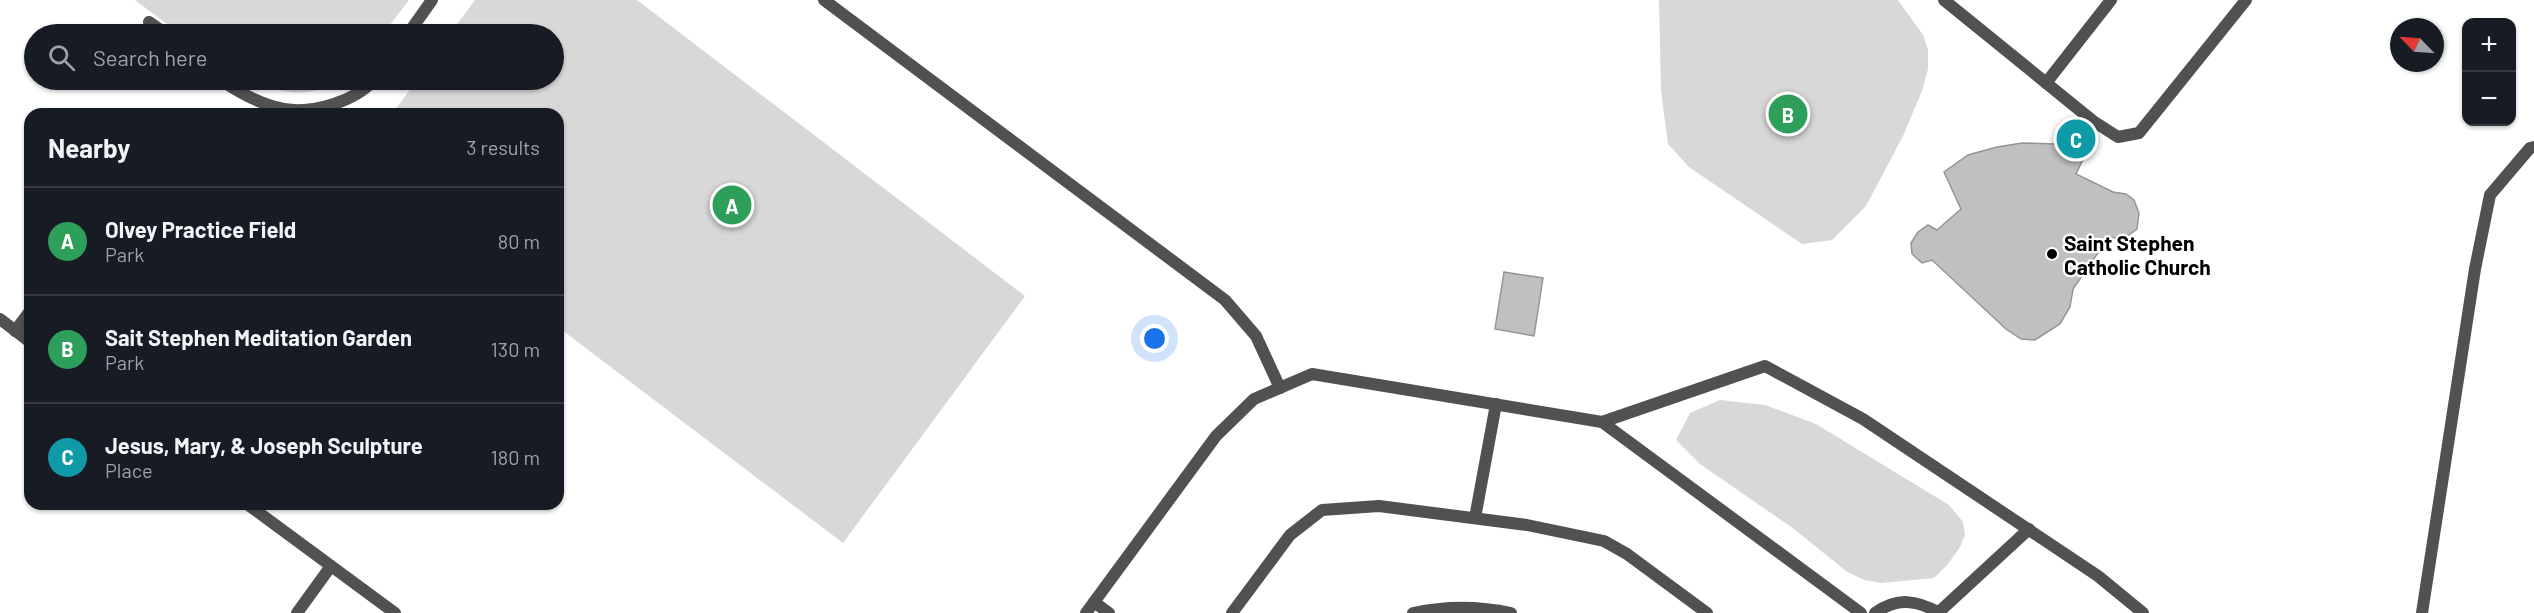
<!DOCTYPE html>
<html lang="en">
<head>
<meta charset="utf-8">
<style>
	:root { --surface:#171b24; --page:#20242c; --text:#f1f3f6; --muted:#9ea1a6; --line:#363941; --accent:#858687 }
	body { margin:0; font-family:Barlow,sans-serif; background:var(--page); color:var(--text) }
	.controls { position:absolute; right:18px; top:18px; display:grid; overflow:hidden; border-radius:12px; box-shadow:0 2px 4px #0004 }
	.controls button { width:54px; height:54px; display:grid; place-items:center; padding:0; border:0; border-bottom:2px solid var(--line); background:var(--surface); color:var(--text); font:30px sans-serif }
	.compass { position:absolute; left:2390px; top:18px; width:54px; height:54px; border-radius:50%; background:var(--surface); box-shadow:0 2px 4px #0004; rotate:295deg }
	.you { position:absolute; left:1155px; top:339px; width:21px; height:21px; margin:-15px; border:4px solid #fff; border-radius:50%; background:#1a73e8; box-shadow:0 0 0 9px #1a73e833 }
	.badge { display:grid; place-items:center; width:39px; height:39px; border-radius:50%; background:var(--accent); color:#fff; font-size:20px; font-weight:700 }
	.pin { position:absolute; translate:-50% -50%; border:3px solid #fff; box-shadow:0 2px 6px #0006 }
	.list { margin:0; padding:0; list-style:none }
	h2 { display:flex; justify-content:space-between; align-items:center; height:78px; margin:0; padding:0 24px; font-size:26px }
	h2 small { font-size:20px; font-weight:400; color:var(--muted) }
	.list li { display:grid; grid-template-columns:39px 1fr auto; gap:18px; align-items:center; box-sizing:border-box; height:108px; padding:0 24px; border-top:2px solid var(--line) }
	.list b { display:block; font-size:22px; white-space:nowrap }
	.list p { margin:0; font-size:20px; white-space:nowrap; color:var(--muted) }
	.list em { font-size:20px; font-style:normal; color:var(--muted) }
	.icon { flex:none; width:33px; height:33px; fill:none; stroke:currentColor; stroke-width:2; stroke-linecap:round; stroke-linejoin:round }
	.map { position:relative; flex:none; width:2534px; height:613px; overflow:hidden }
	.search { position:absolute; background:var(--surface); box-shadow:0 2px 4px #0004; left:24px; top:24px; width:540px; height:66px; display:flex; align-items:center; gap:15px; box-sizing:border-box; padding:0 21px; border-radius:33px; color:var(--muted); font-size:22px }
	.panel { position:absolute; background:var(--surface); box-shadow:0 2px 4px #0004; left:24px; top:108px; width:540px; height:402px; border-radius:18px }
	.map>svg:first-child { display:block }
	.green { fill:#d8d8d8 }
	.building { fill:#c0c0c0; stroke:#959595; stroke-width:1.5 }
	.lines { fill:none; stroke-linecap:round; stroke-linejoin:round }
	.service { stroke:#515151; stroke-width:12 }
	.minor { stroke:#515151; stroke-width:12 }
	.tertiary { stroke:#515151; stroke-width:12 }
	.poi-dot { fill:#000; stroke:#fff; stroke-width:2 }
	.labels { text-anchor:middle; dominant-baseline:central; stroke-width:4.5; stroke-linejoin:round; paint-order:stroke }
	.poi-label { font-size:21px; font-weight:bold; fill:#000; stroke:#fff; text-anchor:start }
</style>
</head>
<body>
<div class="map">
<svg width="2534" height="613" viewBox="0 0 2534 613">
	<rect width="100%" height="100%" fill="#fff"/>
	<g class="green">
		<polygon points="135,0 409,0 383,34 180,34"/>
		<polygon points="475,0 637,0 1025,296 843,543 558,327 558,114 392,114 417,80 554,80 554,34 450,34"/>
		<polygon points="1659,0 1898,0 1923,35 1928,49 1928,69 1922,91 1903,136 1866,206 1832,240 1802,244 1689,167 1668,144 1661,91"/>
		<path d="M251,80H341C309,98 284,95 251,80Z"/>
		<polygon points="1720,400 1765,405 1816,424 1949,505 1963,522 1965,535 1960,547 1948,564 1934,578 1881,583 1864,580 1846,571 1794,529 1700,464 1676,440 1690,413"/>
	</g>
	<g class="building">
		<polygon points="2022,143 2055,144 2086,153 2076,174 2113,192 2126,194 2134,200 2139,213 2137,229 2123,239 2109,237 2073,289 2070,307 2060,324 2035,340 2021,339 2006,329 1932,260 1922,263 1912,254 1911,243 1918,232 1928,225 1937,230 1961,209 1944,172 1968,155 1997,147"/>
		<polygon points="1504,272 1543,278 1534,336 1495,329"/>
	</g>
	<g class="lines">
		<g class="service">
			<polyline points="824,0 1225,300 1256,336 1280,388"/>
			<polyline points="1944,0 2093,121 2118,137 2139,133 2246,0"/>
			<polyline points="149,22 166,34"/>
			<polyline points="408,34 432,0"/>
			<path d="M221,80C240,93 261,105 284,109C314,114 355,101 374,80"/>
			<polyline points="2046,83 2111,0"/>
			<polyline points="15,331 30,311"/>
			<polyline points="1602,422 1765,366 1863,419 2098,576 2143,613"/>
			<polyline points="1475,518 1496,404"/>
			<polyline points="1094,602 1109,613"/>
			<polyline points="1939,612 2029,529"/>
			<polyline points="1086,613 1216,436 1254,399 1312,374 1602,422 1861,613"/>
			<polyline points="1232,613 1290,535 1322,510 1379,506 1527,525 1604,541 1627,554 1707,613"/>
			<path d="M1413,613C1445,606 1479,606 1511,613"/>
			<path d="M1875,613C1898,597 1916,600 1940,613"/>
			<polyline points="2422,613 2475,269 2490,195 2530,148 2534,147"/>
		</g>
		<polyline class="minor" points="297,613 331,566"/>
		<g class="tertiary">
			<polyline points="0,319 30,342"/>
			<polyline points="247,504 395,613"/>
		</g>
	</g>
	<circle class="poi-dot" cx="2052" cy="254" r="6"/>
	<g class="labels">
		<g class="poi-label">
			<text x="2064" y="242">Saint Stephen<tspan x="2064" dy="24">Catholic Church</tspan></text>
		</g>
	</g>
</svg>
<div class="controls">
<button>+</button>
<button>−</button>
</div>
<svg class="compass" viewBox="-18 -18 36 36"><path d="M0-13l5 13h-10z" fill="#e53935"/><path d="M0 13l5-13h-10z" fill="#9ea1a6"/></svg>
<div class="you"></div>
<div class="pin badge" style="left:732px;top:205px;background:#2e9e5b">A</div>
<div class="pin badge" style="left:1788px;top:114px;background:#2e9e5b">B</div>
<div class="pin badge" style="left:2076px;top:139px;background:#0f9aa8">C</div>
<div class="search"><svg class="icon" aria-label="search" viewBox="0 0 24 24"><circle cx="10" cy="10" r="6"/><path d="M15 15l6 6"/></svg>Search here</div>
<section class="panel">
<h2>Nearby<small>3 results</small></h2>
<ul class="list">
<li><span class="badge" style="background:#2e9e5b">A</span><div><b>Olvey Practice Field</b><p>Park</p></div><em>80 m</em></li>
<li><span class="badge" style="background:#2e9e5b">B</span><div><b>Sait Stephen Meditation Garden</b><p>Park</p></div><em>130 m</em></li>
<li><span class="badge" style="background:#0f9aa8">C</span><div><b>Jesus, Mary, &amp; Joseph Sculpture</b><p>Place</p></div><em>180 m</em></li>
</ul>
</section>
</div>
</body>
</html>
